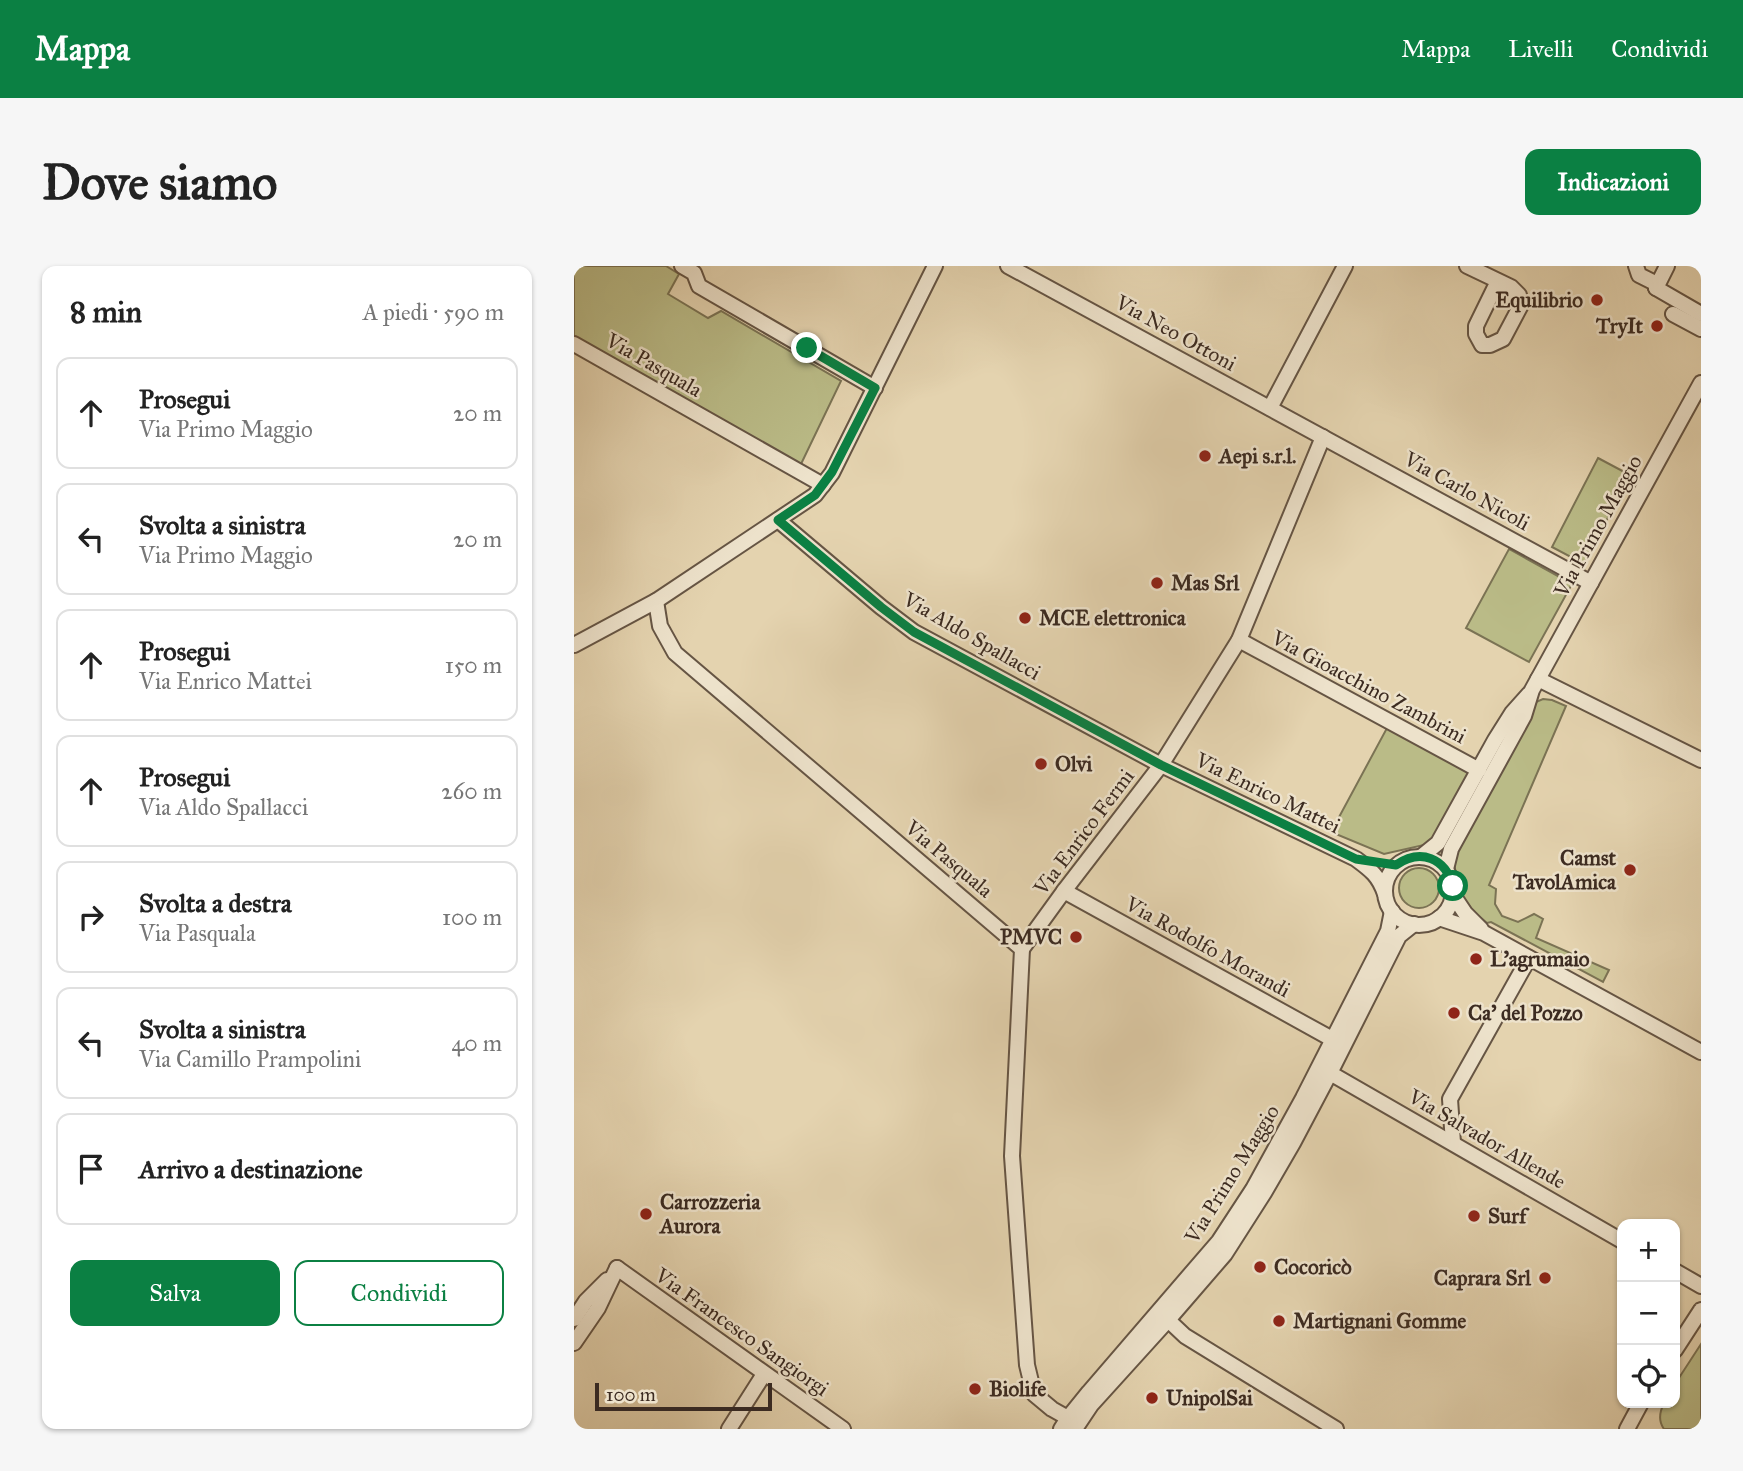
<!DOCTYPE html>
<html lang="it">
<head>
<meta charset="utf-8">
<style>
	:root { --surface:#fff; --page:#f6f6f6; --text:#222; --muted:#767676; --line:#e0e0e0; --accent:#0b8043 }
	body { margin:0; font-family:"IM FELL Great Primer",serif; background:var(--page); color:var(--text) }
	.controls { position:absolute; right:21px; bottom:21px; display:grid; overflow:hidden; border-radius:14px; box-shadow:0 2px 5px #0004 }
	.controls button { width:63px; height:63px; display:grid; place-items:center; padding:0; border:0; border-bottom:2px solid var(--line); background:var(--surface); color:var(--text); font:35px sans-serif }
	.scale { position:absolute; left:21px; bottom:18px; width:177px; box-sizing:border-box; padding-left:7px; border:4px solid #3c2b21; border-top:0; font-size:19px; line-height:24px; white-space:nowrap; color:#3c2b21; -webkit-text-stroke:5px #ede2cb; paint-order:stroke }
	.stop { position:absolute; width:21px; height:21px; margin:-16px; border:5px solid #0b8043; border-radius:50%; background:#fff }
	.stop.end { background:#0b8043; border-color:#fff; box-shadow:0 2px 7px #0008 }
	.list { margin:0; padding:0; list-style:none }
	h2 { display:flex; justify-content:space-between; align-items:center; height:91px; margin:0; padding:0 28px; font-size:30px }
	h2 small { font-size:23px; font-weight:400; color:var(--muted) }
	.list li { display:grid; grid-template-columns:46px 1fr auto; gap:21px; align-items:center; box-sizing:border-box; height:112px; margin:0 14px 14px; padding:0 14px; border:2px solid var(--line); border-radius:14px }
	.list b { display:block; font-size:26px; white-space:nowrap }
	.list p { margin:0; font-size:23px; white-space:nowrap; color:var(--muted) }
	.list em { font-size:23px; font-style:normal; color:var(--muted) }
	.actions { display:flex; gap:14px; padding:21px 28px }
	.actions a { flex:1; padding:16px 0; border:2px solid var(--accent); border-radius:14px; text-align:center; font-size:24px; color:var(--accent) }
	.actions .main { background:var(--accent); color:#fff }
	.icon { flex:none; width:38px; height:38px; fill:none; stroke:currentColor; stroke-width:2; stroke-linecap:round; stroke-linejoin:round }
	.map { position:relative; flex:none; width:1127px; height:1163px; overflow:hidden; border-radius:14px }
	header { display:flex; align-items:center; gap:42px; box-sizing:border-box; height:98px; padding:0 35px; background:var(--accent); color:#fff }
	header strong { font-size:33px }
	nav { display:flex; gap:38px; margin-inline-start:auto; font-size:24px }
	.intro { display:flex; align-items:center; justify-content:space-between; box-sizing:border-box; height:168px; padding:0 42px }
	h1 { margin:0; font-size:49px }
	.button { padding:18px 32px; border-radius:14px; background:var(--accent); color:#fff; font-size:24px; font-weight:700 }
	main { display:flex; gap:42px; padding:0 42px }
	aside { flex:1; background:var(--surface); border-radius:14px; box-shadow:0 2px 5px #0004 }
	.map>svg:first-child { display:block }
	.green { fill:#babb87; stroke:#7b7354; stroke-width:2 }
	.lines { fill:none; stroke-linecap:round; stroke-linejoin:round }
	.minor-casing { stroke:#654; stroke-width:18 }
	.minor { stroke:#ede2cb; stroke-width:14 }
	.route { stroke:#0b8043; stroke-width:9 }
	.poi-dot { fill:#8f2418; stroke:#ede2cb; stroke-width:2.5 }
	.labels { text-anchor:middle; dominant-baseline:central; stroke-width:5; stroke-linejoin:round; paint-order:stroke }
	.poi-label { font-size:21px; font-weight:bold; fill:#3c2b21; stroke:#ede2cb; text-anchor:start }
	.street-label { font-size:21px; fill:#3c2b21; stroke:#ede2cb }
</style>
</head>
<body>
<header>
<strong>Mappa</strong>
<nav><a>Mappa</a><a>Livelli</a><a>Condividi</a></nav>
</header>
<div class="intro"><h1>Dove siamo</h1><a class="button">Indicazioni</a></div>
<main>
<aside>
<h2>8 min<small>A piedi · 590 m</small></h2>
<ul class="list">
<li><svg class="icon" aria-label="ahead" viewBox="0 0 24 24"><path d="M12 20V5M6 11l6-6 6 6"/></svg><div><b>Prosegui</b><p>Via Primo Maggio</p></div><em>20 m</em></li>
<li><svg class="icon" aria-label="left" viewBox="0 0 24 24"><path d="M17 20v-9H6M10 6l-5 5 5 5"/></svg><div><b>Svolta a sinistra</b><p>Via Primo Maggio</p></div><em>20 m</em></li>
<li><svg class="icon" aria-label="ahead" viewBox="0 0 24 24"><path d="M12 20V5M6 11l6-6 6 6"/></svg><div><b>Prosegui</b><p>Via Enrico Mattei</p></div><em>150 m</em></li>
<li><svg class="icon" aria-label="ahead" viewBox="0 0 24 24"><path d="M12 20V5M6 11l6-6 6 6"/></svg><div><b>Prosegui</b><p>Via Aldo Spallacci</p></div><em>260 m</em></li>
<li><svg class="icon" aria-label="right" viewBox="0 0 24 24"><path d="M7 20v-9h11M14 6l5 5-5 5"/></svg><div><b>Svolta a destra</b><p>Via Pasquala</p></div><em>100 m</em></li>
<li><svg class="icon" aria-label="left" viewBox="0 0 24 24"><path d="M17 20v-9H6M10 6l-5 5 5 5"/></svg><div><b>Svolta a sinistra</b><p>Via Camillo Prampolini</p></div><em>40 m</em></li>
<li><svg class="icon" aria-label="arrive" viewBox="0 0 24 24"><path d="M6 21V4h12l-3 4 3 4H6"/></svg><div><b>Arrivo a destinazione</b></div></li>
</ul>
<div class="actions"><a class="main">Salva</a><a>Condividi</a></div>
</aside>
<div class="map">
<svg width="1127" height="1163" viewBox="0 0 1127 1163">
	<rect width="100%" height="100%" fill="#e4d3af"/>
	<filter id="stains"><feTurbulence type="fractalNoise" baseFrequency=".00286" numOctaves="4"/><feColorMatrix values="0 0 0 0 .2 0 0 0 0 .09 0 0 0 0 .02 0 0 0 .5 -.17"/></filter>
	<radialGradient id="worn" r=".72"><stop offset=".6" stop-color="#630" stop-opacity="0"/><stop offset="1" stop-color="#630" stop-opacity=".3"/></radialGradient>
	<g class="green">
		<polygon points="4,0 92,0 105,8 94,28 134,52 147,45 267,115 227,198 0,70 0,6"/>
		<polygon points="1024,192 1056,209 1010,298 978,281"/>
		<polygon points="935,283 998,318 955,396 892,362"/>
		<path d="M969,433L978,434L992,440L915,619L922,623L921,638L928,650L944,656L960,648L969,653L962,672L1035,704L1029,716L917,656L913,657C888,639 873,610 885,580L962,436Z"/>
		<polygon points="813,462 896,505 859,577 810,588 757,566"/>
		<circle cx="845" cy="622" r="20"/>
		<path d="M1127,1078V1163H1090C1084,1155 1086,1145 1090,1137H1101V1118Z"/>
	</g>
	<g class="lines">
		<g class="minor-casing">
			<g id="minor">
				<polyline points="108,0 120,7 125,20 301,122"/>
				<polyline points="434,0 1017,317"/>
				<polyline points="893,0 937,21 945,29 947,39 929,73 916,79 908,79 902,68 902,60 924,15"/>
				<polyline points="1062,0 1065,9 1081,17 1082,22 1127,48"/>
				<polyline points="1082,22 1093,0"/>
				<polyline points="1099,48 1127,63"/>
				<polyline points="0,78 249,219"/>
				<polyline points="696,142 771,0"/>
				<path d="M204,254L307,341L340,366L587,499L782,593C797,604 805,610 811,628"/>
				<polyline points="82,335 86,360 101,387 448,683 438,890 453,1099 460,1128 478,1143 494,1152"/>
				<polyline points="665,374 905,504"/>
				<polyline points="0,379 82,335 241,229 258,207 361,0"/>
				<polyline points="964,413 1127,494"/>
				<polyline points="848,590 864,577 921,474 938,447 955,428"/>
				<circle cx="845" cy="625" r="34"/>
				<polyline points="872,603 877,583 950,450 958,424 1127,117"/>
				<polyline points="490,625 758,773"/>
				<polyline points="879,629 891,647 907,663"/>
				<polyline points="865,652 910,667 1127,786"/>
				<polyline points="448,683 490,625 587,499 665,374 749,171"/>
				<polyline points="756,807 1048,975"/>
				<polyline points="879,877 876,833 955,692"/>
				<polyline points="43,1002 269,1163"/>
				<polyline points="1101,1005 1127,1020"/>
				<polyline points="0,1053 12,1035 33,1014"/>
				<polyline points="594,1054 611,1070 762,1163"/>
				<polyline points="0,1077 24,1042 43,1002"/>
				<polyline points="1101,1084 1127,1044"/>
				<polyline points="155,1163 190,1108"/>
				<polyline points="487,1163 494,1152 515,1126 645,975 679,923 729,832 814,665 818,645"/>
				<polyline points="501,1163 517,1139 594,1054 651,988 690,927 719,877 756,807 825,670 840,658"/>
				<polyline points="1053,1163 1067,1137"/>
			</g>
		</g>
		<use href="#minor" class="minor"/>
	</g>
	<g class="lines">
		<path class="route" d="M233,82L301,122L258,206L241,229L204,254L307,341L340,366L587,499L755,580L782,593L822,599C847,582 871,592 879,620"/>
	</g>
	<g class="poi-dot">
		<circle cx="1023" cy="34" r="7"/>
		<circle cx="1083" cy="60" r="7"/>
		<circle cx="631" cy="190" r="7"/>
		<circle cx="583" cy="317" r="7"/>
		<circle cx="451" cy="352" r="7"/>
		<circle cx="467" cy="498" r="7"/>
		<circle cx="1056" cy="604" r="7"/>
		<circle cx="502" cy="671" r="7"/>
		<circle cx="902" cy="693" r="7"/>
		<circle cx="880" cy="747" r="7"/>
		<circle cx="72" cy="948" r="7"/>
		<circle cx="900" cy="950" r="7"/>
		<circle cx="686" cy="1001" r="7"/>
		<circle cx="971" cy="1012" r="7"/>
		<circle cx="705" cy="1055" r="7"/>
		<circle cx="401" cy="1123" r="7"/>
		<circle cx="578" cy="1132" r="7"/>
	</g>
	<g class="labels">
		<g class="poi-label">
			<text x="1009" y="34" text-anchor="end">Equilibrio</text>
			<text x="1069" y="60" text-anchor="end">TryIt</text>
			<text x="645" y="190">Aepi s.r.l.</text>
			<text x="597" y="317">Mas Srl</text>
			<text x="465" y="352">MCE elettronica</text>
			<text x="481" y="498">Olvi</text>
			<text x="1042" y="592" text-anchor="end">Camst<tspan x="1042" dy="24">TavolAmica</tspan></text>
			<text x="488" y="671" text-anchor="end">PMVC</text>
			<text x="916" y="693">L'agrumaio</text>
			<text x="894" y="747">Ca' del Pozzo</text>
			<text x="86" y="936">Carrozzeria<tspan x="86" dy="24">Aurora</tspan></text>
			<text x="914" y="950">Surf</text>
			<text x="700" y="1001">Cocoricò</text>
			<text x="957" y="1012" text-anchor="end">Caprara Srl</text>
			<text x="719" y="1055">Martignani Gomme</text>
			<text x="415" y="1123">Biolife</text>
			<text x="592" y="1132">UnipolSai</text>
		</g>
		<g class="street-label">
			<text transform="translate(602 67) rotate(29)">Via Neo Ottoni</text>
			<text transform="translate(80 99) rotate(30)">Via Pasquala</text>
			<text transform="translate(893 225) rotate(29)">Via Carlo Nicoli</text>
			<text transform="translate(1024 260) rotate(-61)">Via Primo Maggio</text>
			<text transform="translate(398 370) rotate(30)">Via Aldo Spallacci</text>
			<text transform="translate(795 421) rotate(28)">Via Gioacchino Zambrini</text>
			<text transform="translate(694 527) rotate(26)">Via Enrico Mattei</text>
			<text transform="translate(510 566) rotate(-53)">Via Enrico Fermi</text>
			<text transform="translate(375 593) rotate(40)">Via Pasquala</text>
			<text transform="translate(634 681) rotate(29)">Via Rodolfo Morandi</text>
			<text transform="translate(913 873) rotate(30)">Via Salvador Allende</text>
			<text transform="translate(658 908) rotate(-58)">Via Primo Maggio</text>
			<text transform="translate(168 1066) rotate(35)">Via Francesco Sangiorgi</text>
		</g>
	</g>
	<rect width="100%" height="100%" filter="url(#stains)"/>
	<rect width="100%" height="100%" fill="url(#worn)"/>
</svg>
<div class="controls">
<button>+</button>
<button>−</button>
<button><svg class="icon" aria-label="locate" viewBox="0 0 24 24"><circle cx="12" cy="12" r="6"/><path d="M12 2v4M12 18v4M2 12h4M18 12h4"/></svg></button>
</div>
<div class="scale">100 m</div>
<div class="stop" style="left:879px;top:620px"></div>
<div class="stop end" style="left:233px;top:82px"></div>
</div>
</main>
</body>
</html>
